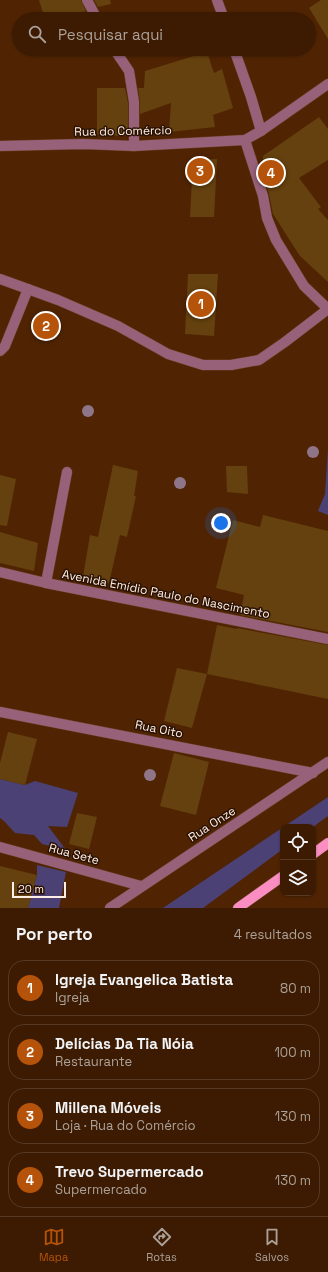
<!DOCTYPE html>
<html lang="pt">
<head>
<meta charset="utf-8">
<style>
	:root { --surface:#3c1b02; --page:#472811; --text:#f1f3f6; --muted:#aca199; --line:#553924; --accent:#b45309 }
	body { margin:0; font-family:"Space Grotesk",sans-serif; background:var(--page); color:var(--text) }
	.controls { position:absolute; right:12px; bottom:12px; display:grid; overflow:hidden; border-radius:8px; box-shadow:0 1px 3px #0004 }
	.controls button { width:36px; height:36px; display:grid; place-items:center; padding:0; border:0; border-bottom:1px solid var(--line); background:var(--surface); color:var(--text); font:20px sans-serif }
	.scale { position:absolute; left:12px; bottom:10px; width:54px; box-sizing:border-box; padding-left:4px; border:2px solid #fff0e7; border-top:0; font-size:11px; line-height:14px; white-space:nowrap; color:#fff0e7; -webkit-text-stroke:3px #2b1203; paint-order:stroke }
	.you { position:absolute; left:221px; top:523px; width:14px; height:14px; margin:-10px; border:3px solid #fff; border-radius:50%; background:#1a73e8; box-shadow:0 0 0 6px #1a73e833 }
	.badge { display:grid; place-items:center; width:26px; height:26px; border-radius:50%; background:var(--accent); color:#fff; font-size:13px; font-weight:700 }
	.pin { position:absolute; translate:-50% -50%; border:2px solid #fff; box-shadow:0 1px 4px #0006 }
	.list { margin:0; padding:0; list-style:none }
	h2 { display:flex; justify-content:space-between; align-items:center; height:52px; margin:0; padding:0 16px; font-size:17px }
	h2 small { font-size:13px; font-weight:400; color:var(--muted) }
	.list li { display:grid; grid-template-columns:26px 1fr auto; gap:12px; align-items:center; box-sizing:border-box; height:56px; margin:0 8px 8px; padding:0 8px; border:1px solid var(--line); border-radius:16px }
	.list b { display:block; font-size:15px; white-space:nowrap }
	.list p { margin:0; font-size:13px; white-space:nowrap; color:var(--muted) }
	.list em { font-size:13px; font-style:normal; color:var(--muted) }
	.icon { flex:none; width:22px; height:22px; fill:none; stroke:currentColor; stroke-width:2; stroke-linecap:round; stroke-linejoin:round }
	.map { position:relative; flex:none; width:328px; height:908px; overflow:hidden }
	.search { position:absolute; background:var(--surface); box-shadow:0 1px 3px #0004; left:12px; right:12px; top:12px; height:44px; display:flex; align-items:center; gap:10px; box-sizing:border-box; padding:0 14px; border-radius:22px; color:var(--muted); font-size:15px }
	.sheet { height:308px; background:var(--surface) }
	nav { display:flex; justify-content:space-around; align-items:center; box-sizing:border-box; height:56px; border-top:1px solid var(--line); background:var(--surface); font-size:11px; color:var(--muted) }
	nav a { display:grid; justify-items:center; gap:2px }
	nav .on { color:var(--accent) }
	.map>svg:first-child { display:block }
	.green { fill:#4b4175 }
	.building { fill:#64410e }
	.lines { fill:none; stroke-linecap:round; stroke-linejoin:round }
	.minor-casing { stroke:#684123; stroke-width:11 }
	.major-casing { stroke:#684123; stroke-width:11 }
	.minor { stroke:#97617a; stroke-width:10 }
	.major { stroke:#fa8dc1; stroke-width:10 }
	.tree { fill:#8e7588 }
	.labels { text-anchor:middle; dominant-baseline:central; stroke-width:3; stroke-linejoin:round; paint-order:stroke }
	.street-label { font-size:12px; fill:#fff0e7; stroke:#2b1203 }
</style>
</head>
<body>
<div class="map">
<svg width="328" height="908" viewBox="0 0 328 908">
	<rect width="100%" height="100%" fill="#502403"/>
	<g class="green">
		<polygon points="328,449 328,515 318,511 325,494"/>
		<polygon points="0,779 25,785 35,781 78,793 67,827 48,826 66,850 42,844 34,835 15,833 4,821 0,818"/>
		<polygon points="328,797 328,816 313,827 283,827 283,849 203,908 163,908"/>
		<polygon points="37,865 66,872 59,908 28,908 37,875"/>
	</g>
	<g class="building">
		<polygon points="39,0 81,0 86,11 60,19 45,19"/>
		<polygon points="94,0 110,0 111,4 98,7"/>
		<polygon points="321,0 328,0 328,39 309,8"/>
		<polygon points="207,52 214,73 222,69 233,108 213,115 215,127 169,132 171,103 140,114 140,102 138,88 144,88 145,71"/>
		<polygon points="97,88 125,88 128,103 128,136 97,135"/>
		<polygon points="319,117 328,129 328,160 299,178 321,207 318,209 328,220 328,282 300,256 273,214 269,194 262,172 263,156"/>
		<polygon points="217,159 214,217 190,217 193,160"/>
		<polygon points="188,274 218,274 214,336 185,334"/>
		<polygon points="113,465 138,471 134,496 136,496 127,537 120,535 109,583 83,577 90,535 98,537"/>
		<polygon points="226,466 247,466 248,494 227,492"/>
		<polygon points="0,475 16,479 7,526 0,525"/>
		<polygon points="263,515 328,531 328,632 240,615 244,595 216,588 233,520 260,527"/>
		<polygon points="0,532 38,543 34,571 0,563"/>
		<polygon points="217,625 237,629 237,628 328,645 328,699 207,674"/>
		<polygon points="177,668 207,674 192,728 164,721"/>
		<polygon points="8,732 37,739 25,785 0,779 0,763"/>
		<polygon points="174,753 209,762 196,815 160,806"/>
		<polygon points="77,813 97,817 89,849 69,844"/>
		<polygon points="0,866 37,875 28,908 0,908"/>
	</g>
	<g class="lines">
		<g class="minor-casing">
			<g id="minor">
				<polyline points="87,0 97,19"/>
				<polyline points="217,0 224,19"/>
				<polyline points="114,49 129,71 134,102 134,146"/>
				<polyline points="234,49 251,97 261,131"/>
				<polyline points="245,140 263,196 267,218 276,240 304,286 328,309"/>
				<polyline points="0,146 83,144 134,146 245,140 261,131 328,84"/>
				<polyline points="0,279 58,300 118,326 168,354 203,365 231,365 259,360 285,342 328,309"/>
				<polyline points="0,351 5,346 28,289"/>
				<polyline points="0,572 46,583 328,639"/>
				<polyline points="46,583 67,472"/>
				<polyline points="0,712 313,773"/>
				<polyline points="0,847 141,886"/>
				<polyline points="110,908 328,762"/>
			</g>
		</g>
		<g class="major-casing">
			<g id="major">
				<polyline points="313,854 328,843"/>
				<polyline points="238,908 283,876"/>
			</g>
		</g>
		<use href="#minor" class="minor"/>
		<use href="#major" class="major"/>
	</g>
	<g class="tree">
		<circle cx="88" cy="411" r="6"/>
		<circle cx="313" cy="452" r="6"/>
		<circle cx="180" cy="483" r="6"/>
		<circle cx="150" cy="775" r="6"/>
	</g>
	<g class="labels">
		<g class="street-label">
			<text transform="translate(123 131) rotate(-1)">Rua do Comércio</text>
			<text transform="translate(166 594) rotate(11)">Avenida Emídio Paulo do Nascimento</text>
			<text transform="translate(159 729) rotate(11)">Rua Oito</text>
			<text transform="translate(212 824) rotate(-33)">Rua Onze</text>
			<text transform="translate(74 854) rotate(15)">Rua Sete</text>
		</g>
	</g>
</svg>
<div class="controls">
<button><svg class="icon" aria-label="locate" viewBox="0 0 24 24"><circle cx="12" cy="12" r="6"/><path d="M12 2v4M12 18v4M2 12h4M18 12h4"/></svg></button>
<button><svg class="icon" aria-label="layers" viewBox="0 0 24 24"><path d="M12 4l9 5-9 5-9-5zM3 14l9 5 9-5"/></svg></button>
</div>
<div class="scale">20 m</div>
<div class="you"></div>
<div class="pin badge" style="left:201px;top:304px">1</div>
<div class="pin badge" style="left:46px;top:326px">2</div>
<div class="pin badge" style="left:200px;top:171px">3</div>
<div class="pin badge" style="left:271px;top:173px">4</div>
<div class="search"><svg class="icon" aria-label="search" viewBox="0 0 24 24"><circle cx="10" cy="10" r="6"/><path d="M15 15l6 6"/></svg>Pesquisar aqui</div>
</div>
<section class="sheet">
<h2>Por perto<small>4 resultados</small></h2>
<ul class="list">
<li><span class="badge">1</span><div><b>Igreja Evangelica Batista</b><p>Igreja</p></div><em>80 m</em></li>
<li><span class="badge">2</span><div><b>Delícias Da Tia Nóia</b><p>Restaurante</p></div><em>100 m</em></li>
<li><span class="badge">3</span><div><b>Millena Móveis</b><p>Loja · Rua do Comércio</p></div><em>130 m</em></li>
<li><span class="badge">4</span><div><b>Trevo Supermercado</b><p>Supermercado</p></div><em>130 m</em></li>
</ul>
</section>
<nav>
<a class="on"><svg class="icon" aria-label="map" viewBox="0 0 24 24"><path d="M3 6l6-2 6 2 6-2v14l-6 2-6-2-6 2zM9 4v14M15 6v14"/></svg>Mapa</a>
<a><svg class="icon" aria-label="directions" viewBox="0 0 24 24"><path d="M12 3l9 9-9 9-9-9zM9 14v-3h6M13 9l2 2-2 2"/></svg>Rotas</a>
<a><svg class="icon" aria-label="saved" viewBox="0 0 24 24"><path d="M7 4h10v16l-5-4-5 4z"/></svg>Salvos</a>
</nav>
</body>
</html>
